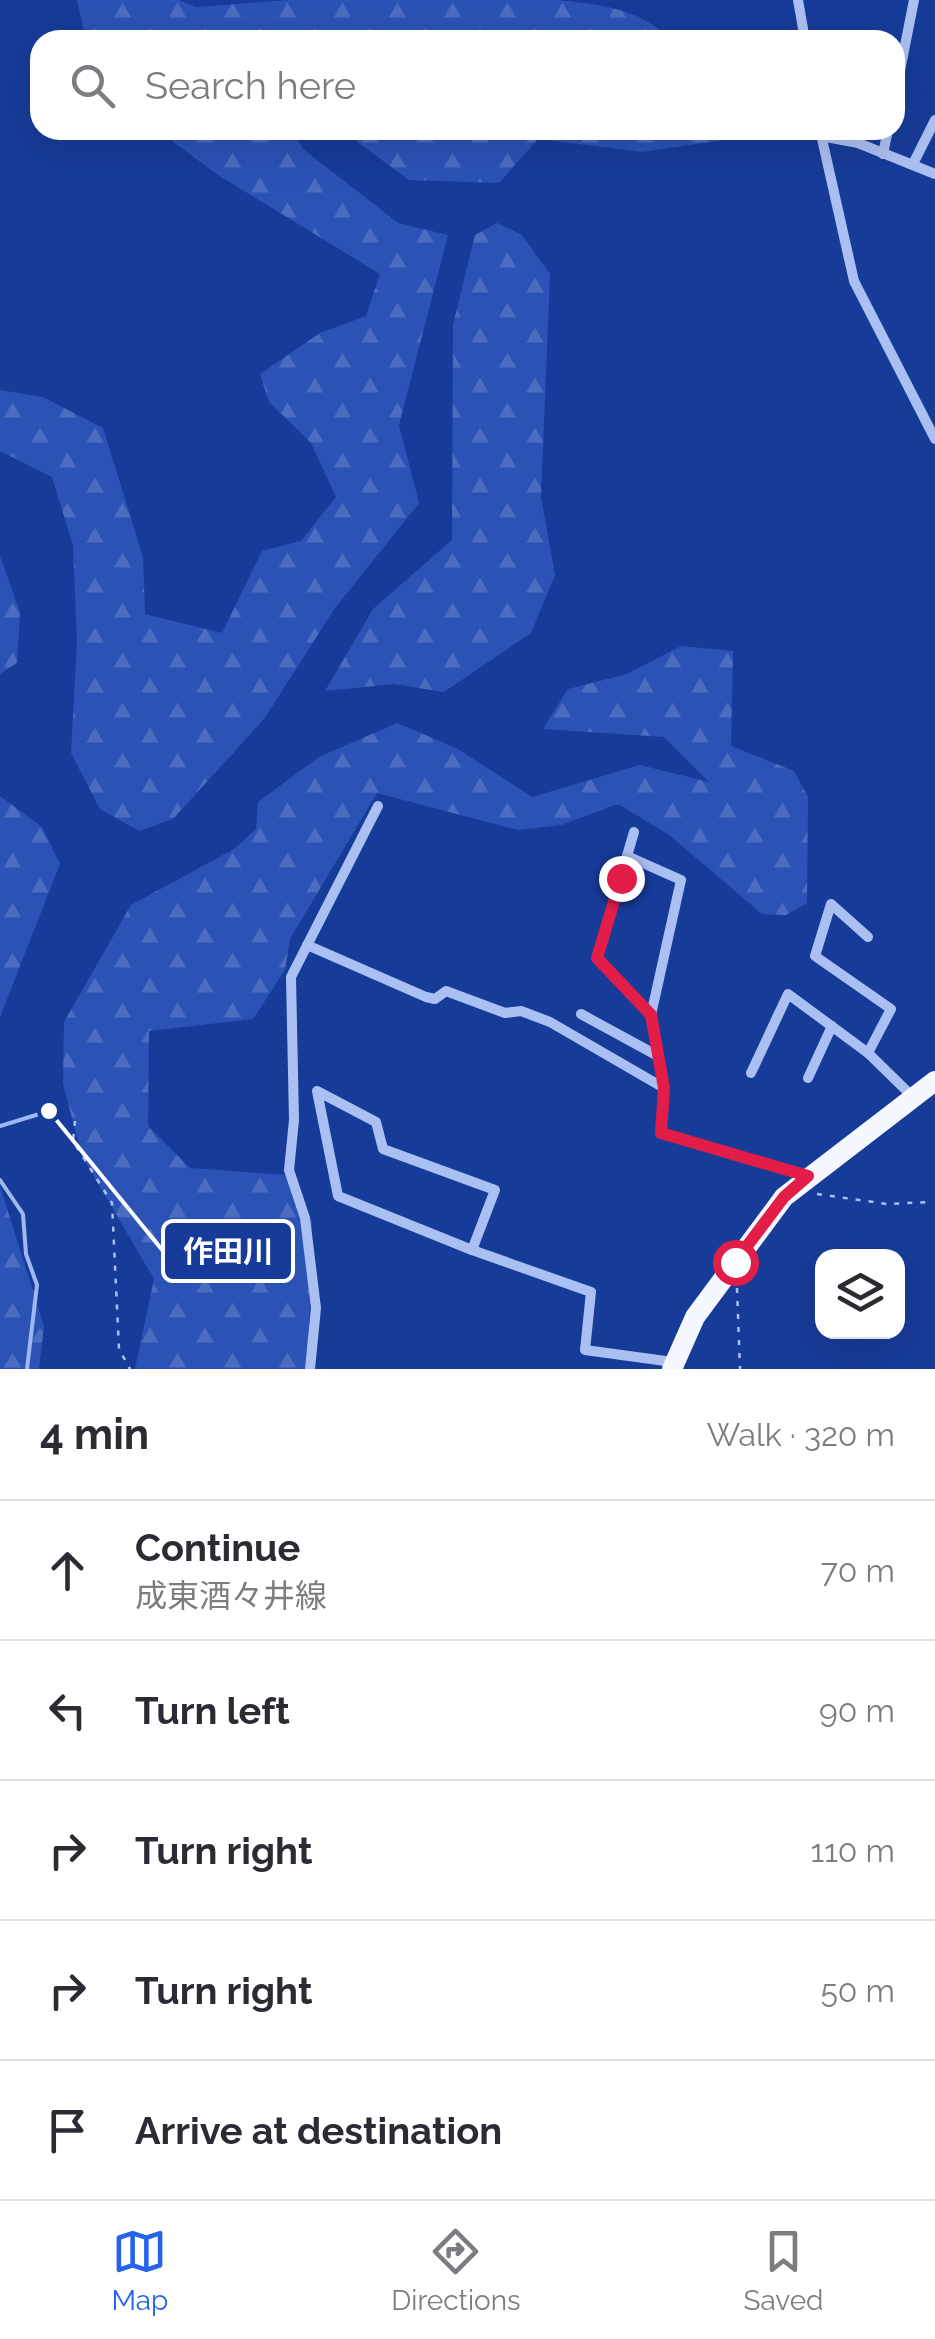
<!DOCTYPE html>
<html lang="en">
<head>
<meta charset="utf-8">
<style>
	:root { --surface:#fff; --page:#f2f2f3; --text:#2b2b33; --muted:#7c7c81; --line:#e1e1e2; --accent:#2563eb }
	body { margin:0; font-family:Raleway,"Noto Sans JP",sans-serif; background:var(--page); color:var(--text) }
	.controls { position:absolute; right:30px; bottom:30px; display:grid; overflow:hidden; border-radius:20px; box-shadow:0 10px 40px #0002 }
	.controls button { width:90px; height:90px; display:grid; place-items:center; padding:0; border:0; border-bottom:2px solid var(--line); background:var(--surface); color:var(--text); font:50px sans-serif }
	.stop { position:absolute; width:30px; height:30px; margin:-22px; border:8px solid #e11d48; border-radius:50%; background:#fff }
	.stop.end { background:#e11d48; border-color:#fff; box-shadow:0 2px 10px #0008 }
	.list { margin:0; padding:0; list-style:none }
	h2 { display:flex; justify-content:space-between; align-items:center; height:130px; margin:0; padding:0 40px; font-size:42px }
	h2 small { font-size:32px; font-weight:400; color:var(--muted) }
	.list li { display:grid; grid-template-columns:65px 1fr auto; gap:30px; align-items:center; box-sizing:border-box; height:140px; padding:0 40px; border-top:2px solid var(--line) }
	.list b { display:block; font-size:38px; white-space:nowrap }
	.list p { margin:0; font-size:32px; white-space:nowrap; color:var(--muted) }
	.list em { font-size:32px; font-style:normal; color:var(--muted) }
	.icon { flex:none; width:55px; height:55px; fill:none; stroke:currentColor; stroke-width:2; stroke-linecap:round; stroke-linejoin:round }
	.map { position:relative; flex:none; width:935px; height:1369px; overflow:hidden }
	.search { position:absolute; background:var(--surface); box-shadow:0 10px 40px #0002; left:30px; right:30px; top:30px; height:110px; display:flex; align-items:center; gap:25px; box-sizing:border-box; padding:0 35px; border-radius:30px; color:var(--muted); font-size:38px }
	.sheet { height:830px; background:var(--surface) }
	nav { display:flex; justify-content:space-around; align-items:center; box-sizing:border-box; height:140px; border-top:2px solid var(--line); background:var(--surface); font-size:28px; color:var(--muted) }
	nav a { display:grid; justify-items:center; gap:5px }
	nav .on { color:var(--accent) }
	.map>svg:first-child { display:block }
	.forest { fill:url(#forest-firs) }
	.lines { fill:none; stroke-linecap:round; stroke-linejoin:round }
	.stream { stroke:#9eb8f4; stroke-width:4 }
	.path { stroke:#abc0f2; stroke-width:2.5; stroke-dasharray:5 8; stroke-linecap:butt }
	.street { stroke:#abc0f2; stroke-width:10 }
	.primary { stroke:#f6f8ff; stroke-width:20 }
	.route { stroke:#e11d48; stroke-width:12 }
	.leader { fill:none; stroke:#fff; stroke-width:4 }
	.callout-dot { fill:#fff; stroke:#173b99; stroke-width:4 }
	.callout { fill:#173b99; stroke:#fff; stroke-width:4 }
	.callout-label { font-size:30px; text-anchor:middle; font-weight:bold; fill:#fff }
</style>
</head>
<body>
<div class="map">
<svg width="935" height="1369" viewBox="0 0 935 1369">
	<defs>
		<pattern id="forest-firs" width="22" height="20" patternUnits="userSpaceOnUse" patternTransform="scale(2.5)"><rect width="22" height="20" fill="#2b53b6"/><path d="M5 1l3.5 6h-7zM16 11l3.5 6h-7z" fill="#4b6dc1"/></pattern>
	</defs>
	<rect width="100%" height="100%" fill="#173b99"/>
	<g class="forest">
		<path d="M77,0H179L196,7L290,0H556C597,4 642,8 670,40H86Z"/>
		<polygon points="157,130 292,130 303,149 398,223 448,235 399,425 419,503 335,608 264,719 173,819 139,831 100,809 71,753 77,641 73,546 52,477 0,451 0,390 43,397 103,428 143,557 145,614 222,633 262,551 301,541 336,497 311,443 269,402 260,374 320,333 366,316 380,274 218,175"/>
		<polygon points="341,130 740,130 739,138 642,152 538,139 499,183 409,180"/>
		<polygon points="497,223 522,235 550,274 541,497 555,575 531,633 444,692 394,684 325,691 373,609 452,540 453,325 475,235"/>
		<polygon points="0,556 20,612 17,663 0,674"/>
		<polygon points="681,646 733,651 731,746 794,771 808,797 807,903 786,915 762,914 668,834 618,804 561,825 518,830 377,793 290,939 285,970 253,1019 149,1031 148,1126 190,1168 285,1175 312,1221 308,1369 135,1369 154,1279 82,1156 63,1084 64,1022 131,905 234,849 256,829 258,802 319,757 397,723 458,749 532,797 640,765 709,782 664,737 543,729 568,689 627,674"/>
		<polygon points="0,796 42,827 60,864 0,1017"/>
		<polygon points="0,1186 44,1326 39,1369 0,1369"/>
	</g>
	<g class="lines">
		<g class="stream">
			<polyline points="0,1126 49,1111"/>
			<polyline points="0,1180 23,1214 26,1254 37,1285 27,1369"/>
		</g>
		<g class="path">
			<polyline points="75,1121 73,1141 112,1203 119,1349 130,1369"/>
			<polyline points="817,1194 887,1204 928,1202"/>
			<polyline points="737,1288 740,1369"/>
		</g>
		<g class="street">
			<polyline points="798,0 805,40"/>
			<polyline points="895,96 914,0"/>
			<polyline points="820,130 854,281 935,439"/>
			<polyline points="821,136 858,143 935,174"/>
			<polyline points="883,154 888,130"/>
			<polyline points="913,164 935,120"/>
			<polyline points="634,832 597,958 651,1015 664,1088 661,1133 808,1176"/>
			<polyline points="627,856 681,880 651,1015"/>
			<polyline points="868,937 831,904 815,956 891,1009 868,1053"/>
			<polyline points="307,945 426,997 435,999 446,991 505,1013 521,1011 550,1022 664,1088"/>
			<polyline points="581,1014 658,1056"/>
			<polyline points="751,1073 788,994 868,1053 913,1097"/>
			<polyline points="808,1078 832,1026"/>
			<polygon points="317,1091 376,1122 383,1149 495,1190 472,1250 338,1196"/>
			<polyline points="472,1250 591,1292 585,1350 673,1362"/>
			<polyline points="310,1369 316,1308 305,1218 289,1170 294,1120 291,977 378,806"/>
		</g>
		<polyline class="primary" points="672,1369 695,1317 784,1197 935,1081"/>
	</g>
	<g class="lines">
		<polyline class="route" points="621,878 597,958 651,1015 664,1088 661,1133 808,1176 784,1197 735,1262"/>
	</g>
	<path class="leader" d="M49 1111L163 1251"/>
	<circle class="callout-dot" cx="49" cy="1111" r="10"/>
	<rect class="callout" x="163" y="1221" width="130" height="60" rx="10"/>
	<g class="callout-label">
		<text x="228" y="1262">作田川</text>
	</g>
</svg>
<div class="controls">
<button><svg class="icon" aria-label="layers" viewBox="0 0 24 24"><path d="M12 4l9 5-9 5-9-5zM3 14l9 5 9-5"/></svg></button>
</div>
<div class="stop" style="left:735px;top:1262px"></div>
<div class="stop end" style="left:621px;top:878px"></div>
<div class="search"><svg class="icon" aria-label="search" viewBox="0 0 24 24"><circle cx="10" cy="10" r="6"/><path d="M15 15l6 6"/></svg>Search here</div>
</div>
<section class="sheet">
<h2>4 min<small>Walk · 320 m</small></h2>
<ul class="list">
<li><svg class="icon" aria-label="ahead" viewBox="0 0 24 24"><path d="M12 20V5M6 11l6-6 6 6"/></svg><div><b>Continue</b><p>成東酒々井線</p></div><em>70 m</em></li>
<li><svg class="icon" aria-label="left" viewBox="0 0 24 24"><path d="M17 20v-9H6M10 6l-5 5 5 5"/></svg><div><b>Turn left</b></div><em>90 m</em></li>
<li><svg class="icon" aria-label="right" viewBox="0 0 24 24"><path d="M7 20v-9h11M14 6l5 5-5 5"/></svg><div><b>Turn right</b></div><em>110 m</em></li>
<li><svg class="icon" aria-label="right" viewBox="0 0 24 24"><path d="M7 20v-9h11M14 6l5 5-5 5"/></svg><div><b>Turn right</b></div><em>50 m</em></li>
<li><svg class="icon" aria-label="arrive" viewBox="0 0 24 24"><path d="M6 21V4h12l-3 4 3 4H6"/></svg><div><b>Arrive at destination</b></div></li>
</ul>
</section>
<nav>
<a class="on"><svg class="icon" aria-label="map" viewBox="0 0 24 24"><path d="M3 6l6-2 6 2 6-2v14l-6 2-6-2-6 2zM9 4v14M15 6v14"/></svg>Map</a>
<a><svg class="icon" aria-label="directions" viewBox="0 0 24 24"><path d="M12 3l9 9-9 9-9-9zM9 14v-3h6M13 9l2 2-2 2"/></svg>Directions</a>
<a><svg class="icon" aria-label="saved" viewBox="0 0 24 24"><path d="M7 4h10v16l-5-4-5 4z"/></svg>Saved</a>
</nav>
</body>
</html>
